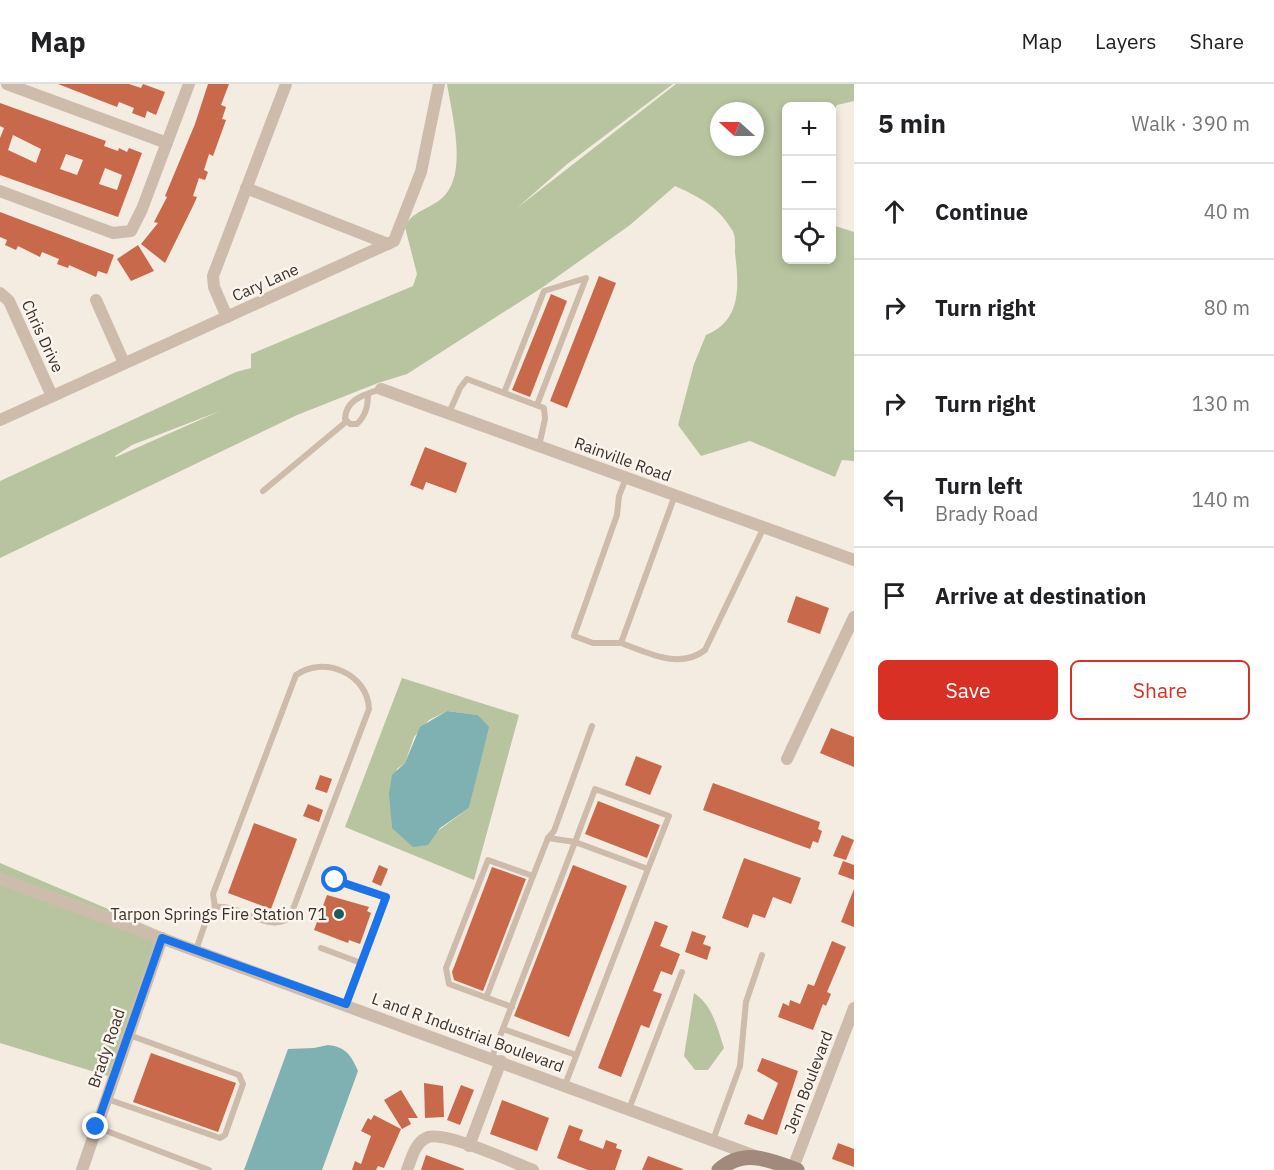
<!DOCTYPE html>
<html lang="en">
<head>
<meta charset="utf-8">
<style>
	:root { --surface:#fff; --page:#f2f2f2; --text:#202124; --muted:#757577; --line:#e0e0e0; --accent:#d93025 }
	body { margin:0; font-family:"IBM Plex Sans",sans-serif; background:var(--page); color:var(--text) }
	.controls { position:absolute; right:18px; top:18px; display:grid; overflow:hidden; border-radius:9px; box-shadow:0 3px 9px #0003 }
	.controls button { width:54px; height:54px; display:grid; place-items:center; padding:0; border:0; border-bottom:2px solid var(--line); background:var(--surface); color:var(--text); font:30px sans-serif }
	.compass { position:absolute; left:710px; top:18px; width:54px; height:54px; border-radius:50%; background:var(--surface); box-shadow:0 3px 9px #0003; rotate:291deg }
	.stop { position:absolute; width:18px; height:18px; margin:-14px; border:4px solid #1a73e8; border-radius:50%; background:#fff }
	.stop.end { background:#1a73e8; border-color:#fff; box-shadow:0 2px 6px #0008 }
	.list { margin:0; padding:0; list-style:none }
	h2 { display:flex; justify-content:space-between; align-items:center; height:78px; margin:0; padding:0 24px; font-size:26px }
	h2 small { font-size:20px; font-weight:400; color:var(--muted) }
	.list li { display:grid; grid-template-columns:39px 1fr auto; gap:18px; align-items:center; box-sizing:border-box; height:96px; padding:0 24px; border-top:2px solid var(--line) }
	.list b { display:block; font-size:22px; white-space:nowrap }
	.list p { margin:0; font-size:20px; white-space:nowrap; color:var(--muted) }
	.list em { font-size:20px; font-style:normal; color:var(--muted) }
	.actions { display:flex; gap:12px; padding:18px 24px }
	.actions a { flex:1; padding:14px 0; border:2px solid var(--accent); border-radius:9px; text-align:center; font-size:21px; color:var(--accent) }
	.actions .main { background:var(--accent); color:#fff }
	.icon { flex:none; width:33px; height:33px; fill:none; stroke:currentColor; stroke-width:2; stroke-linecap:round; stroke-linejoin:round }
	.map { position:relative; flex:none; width:854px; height:1086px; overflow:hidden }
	header { display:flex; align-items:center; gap:36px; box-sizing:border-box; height:84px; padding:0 30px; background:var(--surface); border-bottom:2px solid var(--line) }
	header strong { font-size:28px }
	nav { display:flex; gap:33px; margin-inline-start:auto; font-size:21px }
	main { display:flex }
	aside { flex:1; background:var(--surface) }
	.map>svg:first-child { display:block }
	.green { fill:#b8c4a0; fill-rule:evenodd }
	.water { fill:#7fb0b2 }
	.building { fill:#c8694b; fill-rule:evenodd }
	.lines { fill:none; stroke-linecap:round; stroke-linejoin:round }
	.lane { stroke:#cdbbac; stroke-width:6 }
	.street { stroke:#cdbbac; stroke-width:12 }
	.secondary { stroke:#a18a7d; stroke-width:15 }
	.route { stroke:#1a73e8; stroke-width:8 }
	.poi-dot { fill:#1f5a5e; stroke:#fbf5ee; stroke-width:2 }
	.labels { text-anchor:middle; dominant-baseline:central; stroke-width:5; stroke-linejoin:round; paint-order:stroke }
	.street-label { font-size:16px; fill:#3b302b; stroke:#fbf5ee }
	.poi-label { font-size:16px; fill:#3b302b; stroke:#fbf5ee; text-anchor:end }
</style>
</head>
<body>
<header>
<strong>Map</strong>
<nav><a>Map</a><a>Layers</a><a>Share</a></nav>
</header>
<main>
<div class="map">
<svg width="854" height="1086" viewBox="0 0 854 1086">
	<rect width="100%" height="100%" fill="#f4ebe1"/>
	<g class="green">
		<path d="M447,0H673L566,81L517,124L676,0H854V17L837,21L832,29V22H786V176H832V141L854,148V377L842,376L835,393L750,357L701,372L678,341L694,280L706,251C742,237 739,201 735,169C735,162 736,151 732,146C718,122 699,113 675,102L630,141L543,203L407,290L378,299L297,331L0,474V397L236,288L251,284V270L413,202L417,190L405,143C411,128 429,125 441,115C469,92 452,31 447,0ZM719,27H755V63H719ZM220,327L116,373L115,372L132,361Z"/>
		<path d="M402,594L519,631L474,796L345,743ZM447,627L478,631L488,643L469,724L435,749L392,744L391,711L397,685L405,679L414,653L429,636Z"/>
		<polygon points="0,779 162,848 0,789"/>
		<polygon points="0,800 155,857 108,992 0,959"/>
		<path d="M694,909C713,922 717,943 724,964L708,986H695L684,972Z"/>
	</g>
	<g class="water">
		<polygon points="447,627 478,631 489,643 469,724 440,744 428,761 413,763 392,744 389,710 392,691 405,679 420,643"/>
		<path d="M328,961C346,963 351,971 358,987L322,1086H244L288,965L314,964Z"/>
	</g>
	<g class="building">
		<polygon points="58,0 129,0 141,4 143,0 165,8 156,31 147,27 145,34 132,29 134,24 119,18 117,23"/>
		<polygon points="208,0 229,0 221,21 226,23 222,35 226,36 213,72 209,70 204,86 208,88 205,96 199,94 193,112 197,113 193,122 165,179 141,160 158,139 154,138 167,113 165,112 195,40"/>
		<path d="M0,19L106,57L104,62L118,67L119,64L127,68L129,64L142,69L118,133L0,91V54L4,44L0,42ZM13,51L41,65L36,79L8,66ZM66,70L83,76L77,91L60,85ZM105,84L122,91L117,106L99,100Z"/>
		<polygon points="0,128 114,171 107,190 98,187 96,193 69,181 68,184 57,180 59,175 42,168 40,173 18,162 16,166 5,161 7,156 0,153"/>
		<polygon points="138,161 154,187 131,197 117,175"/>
		<polygon points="599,192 616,199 567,324 550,317"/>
		<polygon points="551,210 567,217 530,313 512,306"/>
		<polygon points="425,363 467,379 456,409 426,398 423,406 410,401"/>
		<polygon points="796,512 829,524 820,550 787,538"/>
		<polygon points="831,644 854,653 854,683 820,669"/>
		<polygon points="636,672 662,682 650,711 625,701"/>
		<polygon points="320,691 332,695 327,709 315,705"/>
		<polygon points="713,699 820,738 818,745 822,747 818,759 813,757 810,765 703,726"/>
		<polygon points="598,717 660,741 647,774 585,750"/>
		<polygon points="308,720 323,726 319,738 303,732"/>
		<polygon points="254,739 297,755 271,825 228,809"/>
		<polygon points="842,751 854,756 846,776 833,772"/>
		<polygon points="744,774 801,794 791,820 773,813 765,834 753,830 748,844 722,834"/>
		<polygon points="843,777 854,781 854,796 838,790"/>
		<polygon points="379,781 388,785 381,802 372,798"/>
		<polygon points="573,781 627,802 569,953 514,932"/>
		<polygon points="492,783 526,795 483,907 454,896 452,888"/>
		<polygon points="854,805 854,843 841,838"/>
		<polygon points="327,811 369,823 367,827 371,829 360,860 349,856 348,859 314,846"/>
		<polygon points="655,837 668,842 660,862 680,870 672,891 661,887 653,907 662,910 649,944 641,941 621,993 598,984"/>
		<polygon points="692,847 706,852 703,860 711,863 707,876 685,868"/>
		<polygon points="832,857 846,863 827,908 831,910 826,922 823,920 813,946 778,933 783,919 789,922 790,916 800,920 808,900 814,902"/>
		<polygon points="151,969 236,999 218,1048 133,1018"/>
		<polygon points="762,974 798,987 777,1051 744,1040 748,1030 763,1036 778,999 757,987"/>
		<polygon points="424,999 443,1002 444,1033 425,1034"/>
		<polygon points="461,1001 474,1006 460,1041 447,1036"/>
		<polygon points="401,1006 418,1034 408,1034 411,1040 402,1045 384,1016"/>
		<polygon points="502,1016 549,1034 537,1067 490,1050"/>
		<polygon points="374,1031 401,1045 384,1084 378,1082 376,1086 352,1086 355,1077 361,1080 371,1052 361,1047 368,1034 371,1036"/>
		<polygon points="569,1041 583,1046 579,1056 603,1065 606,1056 617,1060 616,1064 622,1066 615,1086 588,1086 557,1074"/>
		<polygon points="838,1059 854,1065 854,1083 832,1075"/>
		<polygon points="426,1071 464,1085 464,1086 421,1086"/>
		<polygon points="648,1072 683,1085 683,1086 642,1086"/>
	</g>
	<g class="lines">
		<g class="lane">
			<polyline points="504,309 544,207 586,194 537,321"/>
			<path d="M368,310C368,322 366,331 357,340H350L345,335C346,315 364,311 381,305"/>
			<polyline points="449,329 460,304 467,295 544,324 545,335 539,362"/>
			<polyline points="263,407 347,337"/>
			<path d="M675,411L621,559C649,569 679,586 705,566L764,443"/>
			<polyline points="621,559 593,559 574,552 617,431 619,412 626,394"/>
			<polyline points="548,754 554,747 592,642"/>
			<polyline points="533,792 548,754 575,758 595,705 669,732 648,785"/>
			<polyline points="335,797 386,814 346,920"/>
			<polyline points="321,864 361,879"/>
			<path d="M196,866L208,831L215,823C239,819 269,851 290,833L369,625C368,590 324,571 296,591L213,810L215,823"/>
			<polyline points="486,914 533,792 488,776 446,884 449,900 512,923"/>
			<polyline points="503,945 576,971"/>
			<polyline points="492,973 575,758 648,785 565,1001"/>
			<polyline points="107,1015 220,1054 225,1051 243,1000 239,991 129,951"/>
			<polyline points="629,1025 682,888"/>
			<polyline points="96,1043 209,1086"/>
			<polyline points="713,1056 740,982 746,918 762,871"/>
		</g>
		<g class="street">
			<polyline points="7,0 167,59"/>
			<polyline points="246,104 388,160"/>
			<polyline points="0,107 113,149 131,147 142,125 189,0"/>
			<polyline points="0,209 9,217 52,312"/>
			<polyline points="96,216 124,279"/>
			<polyline points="227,233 214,203 213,192 286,0"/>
			<polyline points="381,305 854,476"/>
			<polyline points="0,336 394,157 421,88 439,0"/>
			<polyline points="787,675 854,533"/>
			<polyline points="0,795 755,1072"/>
			<polyline points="469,1062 501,977"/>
			<polyline points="793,1084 854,924"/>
			<polyline points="82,1086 162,854"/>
			<path d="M407,1086C411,1076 415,1059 426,1054C443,1045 514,1079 533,1086"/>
		</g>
		<path class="secondary" d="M719,1086C744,1064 770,1076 797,1086"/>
	</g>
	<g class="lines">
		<polyline class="route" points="96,1043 162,854 346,920 386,813 335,796"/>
	</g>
	<circle class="poi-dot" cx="339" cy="830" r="6"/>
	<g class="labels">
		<g class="street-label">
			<text transform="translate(265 198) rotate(-24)">Cary Lane</text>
			<text transform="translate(43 252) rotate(65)">Chris Drive</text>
			<text transform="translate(623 375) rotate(20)">Rainville Road</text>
			<text transform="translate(468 948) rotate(20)">L and R Industrial Boulevard</text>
			<text transform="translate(106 964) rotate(-71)">Brady Road</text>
			<text transform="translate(808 998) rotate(-69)">Jern Boulevard</text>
		</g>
		<g class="poi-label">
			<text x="327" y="830">Tarpon Springs Fire Station 71</text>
		</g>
	</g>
</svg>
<div class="controls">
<button>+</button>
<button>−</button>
<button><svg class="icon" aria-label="locate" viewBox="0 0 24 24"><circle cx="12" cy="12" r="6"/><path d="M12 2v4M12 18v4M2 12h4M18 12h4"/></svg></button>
</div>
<svg class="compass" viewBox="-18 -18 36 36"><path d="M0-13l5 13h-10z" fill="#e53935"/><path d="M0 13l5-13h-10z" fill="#757577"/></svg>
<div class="stop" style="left:335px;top:796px"></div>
<div class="stop end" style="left:96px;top:1043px"></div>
</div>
<aside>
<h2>5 min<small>Walk · 390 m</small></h2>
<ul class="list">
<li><svg class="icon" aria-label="ahead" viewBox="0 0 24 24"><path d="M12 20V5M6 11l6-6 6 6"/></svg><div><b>Continue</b></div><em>40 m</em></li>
<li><svg class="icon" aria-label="right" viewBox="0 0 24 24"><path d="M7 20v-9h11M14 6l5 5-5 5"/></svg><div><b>Turn right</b></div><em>80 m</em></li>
<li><svg class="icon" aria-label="right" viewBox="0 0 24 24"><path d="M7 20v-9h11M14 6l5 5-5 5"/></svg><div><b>Turn right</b></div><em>130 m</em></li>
<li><svg class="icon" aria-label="left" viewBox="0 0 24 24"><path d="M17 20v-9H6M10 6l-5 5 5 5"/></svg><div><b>Turn left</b><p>Brady Road</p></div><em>140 m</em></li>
<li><svg class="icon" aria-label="arrive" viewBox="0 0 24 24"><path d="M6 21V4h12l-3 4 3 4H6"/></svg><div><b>Arrive at destination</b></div></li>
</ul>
<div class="actions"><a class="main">Save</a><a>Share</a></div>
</aside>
</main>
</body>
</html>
